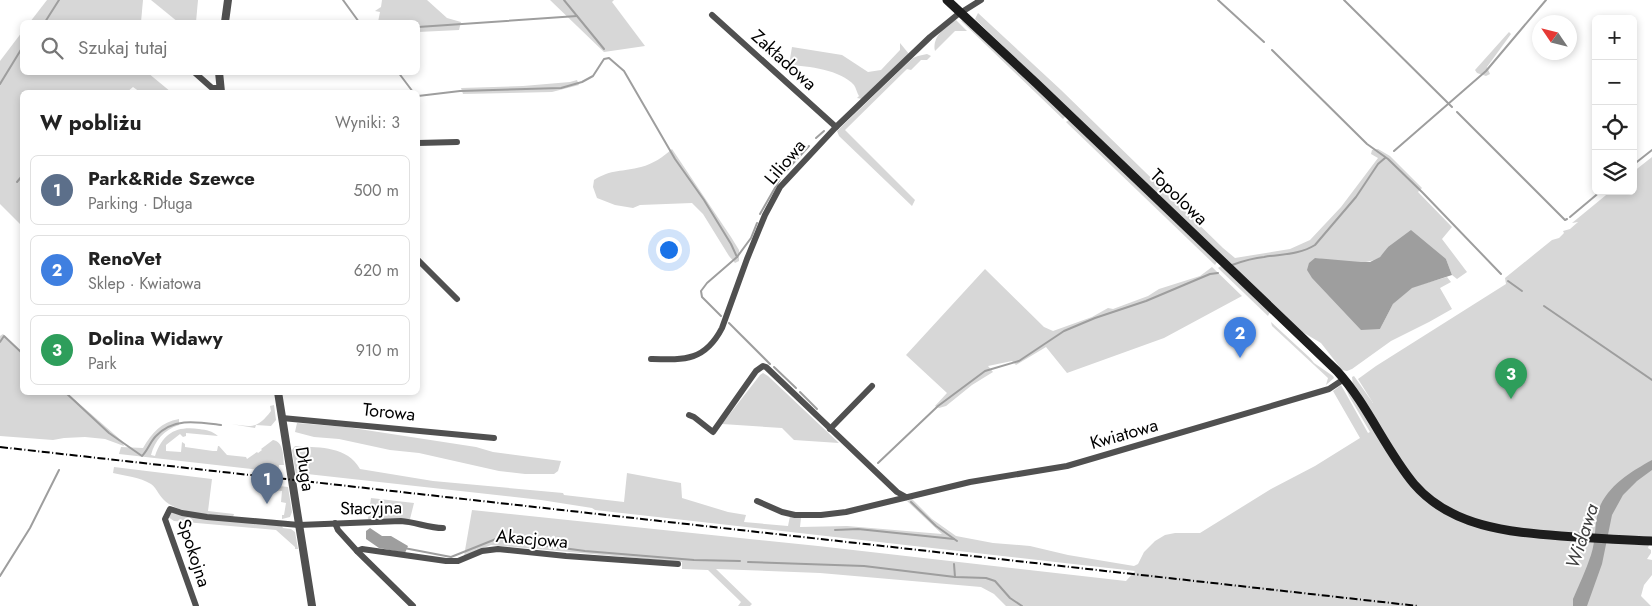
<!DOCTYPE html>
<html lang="pl">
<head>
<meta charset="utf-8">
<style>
	:root { --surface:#fff; --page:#f2f2f2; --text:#222; --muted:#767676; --line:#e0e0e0; --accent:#1a73e8 }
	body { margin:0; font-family:Jost,sans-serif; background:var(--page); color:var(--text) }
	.controls { position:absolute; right:15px; top:15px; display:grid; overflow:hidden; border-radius:8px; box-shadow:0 2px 8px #0003 }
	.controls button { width:45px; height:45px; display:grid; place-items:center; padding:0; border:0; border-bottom:1px solid var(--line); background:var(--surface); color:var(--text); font:25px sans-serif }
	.compass { position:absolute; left:1532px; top:15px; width:45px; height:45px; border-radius:50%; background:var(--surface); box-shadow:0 2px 8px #0003; rotate:305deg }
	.you { position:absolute; left:668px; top:249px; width:18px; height:18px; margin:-12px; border:4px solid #fff; border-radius:50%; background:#1a73e8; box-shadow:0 0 0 8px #1a73e833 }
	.badge { display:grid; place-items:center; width:32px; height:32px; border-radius:50%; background:var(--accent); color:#fff; font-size:16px; font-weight:700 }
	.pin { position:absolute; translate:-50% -41px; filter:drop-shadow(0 1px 2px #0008) }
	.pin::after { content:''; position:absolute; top:26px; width:18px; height:15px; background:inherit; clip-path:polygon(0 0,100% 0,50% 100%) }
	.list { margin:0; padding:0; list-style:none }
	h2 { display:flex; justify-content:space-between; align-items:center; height:65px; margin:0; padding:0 20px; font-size:21px }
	h2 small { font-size:16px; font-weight:400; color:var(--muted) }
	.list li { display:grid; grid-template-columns:32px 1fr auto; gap:15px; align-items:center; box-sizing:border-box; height:70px; margin:0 10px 10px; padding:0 10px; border:1px solid var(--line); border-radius:8px }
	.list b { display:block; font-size:19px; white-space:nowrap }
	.list p { margin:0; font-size:16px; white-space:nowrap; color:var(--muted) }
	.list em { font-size:16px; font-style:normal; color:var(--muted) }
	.icon { flex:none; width:28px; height:28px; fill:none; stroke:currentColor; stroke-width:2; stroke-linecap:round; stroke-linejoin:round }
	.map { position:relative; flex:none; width:1652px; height:606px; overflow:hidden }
	.search { position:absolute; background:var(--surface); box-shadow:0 2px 8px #0003; left:20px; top:20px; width:400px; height:55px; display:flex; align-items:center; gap:12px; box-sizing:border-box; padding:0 18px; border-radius:8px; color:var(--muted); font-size:19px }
	.panel { position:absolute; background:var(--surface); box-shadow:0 2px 8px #0003; left:20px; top:90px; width:400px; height:305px; border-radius:8px }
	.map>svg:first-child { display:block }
	.green { fill:#d7d7d7 }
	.water { fill:#9e9e9e }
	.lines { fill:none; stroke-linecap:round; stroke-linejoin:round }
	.stream { stroke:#9e9e9e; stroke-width:2 }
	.minor { stroke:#505050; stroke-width:6 }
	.tertiary { stroke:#505050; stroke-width:8 }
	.secondary { stroke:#1d1d1d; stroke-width:9 }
	.rail { stroke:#000; stroke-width:2; stroke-dasharray:8 2.5 1 2.5; stroke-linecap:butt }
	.labels { text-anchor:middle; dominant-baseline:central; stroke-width:4; stroke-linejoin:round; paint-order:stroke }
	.street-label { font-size:18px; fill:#000; stroke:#fff }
	.water-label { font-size:19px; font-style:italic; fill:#3f3f3f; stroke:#fff }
</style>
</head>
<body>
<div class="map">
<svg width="1652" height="606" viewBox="0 0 1652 606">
	<rect width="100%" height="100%" fill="#fff"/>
	<g class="green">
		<polygon points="47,0 143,0 141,22 30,22"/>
		<polygon points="151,0 198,0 196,22 178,22"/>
		<polygon points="382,0 427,0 447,18 461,22 459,30 418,32 418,22 378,22 380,12 375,11 381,7"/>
		<polygon points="550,0 614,0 612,2 645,46 604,52"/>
		<path d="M978,13L1061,90L1223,248L1235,258L1290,249L1310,240L1341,207L1378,158L1371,154L1372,150L1378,149L1390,156L1422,188L1418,192L1452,227L1442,239L1467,272L1457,279L1452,275L1446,259L1388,247C1386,250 1384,254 1381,256C1368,268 1331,260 1315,258L1380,329L1393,304L1412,287L1447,277L1451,282L1440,288L1452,309L1429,322L1391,341L1352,369L1347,371L1342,370L1321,343L1299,330L975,19Z"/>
		<path d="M956,20L967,31H955L935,51C932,38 944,26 956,20Z"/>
		<path d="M960,20L965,22C998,54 1032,84 1065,115V117L1063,119Z"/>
		<polygon points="22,32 22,72 148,73 171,92 140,92 133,87 127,92 22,92 22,226 0,204 0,61"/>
		<polygon points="1509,32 1511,34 1487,67 1490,74 1486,76 1477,73 1475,70"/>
		<path d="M900,43L909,54L862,99L857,98L859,96C857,93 856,88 854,85C841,70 808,66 789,65L792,47L842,55L868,72L881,70L900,50Z"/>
		<polygon points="927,54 931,56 927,60 921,60 911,70 907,69 845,130 915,200 912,206 839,136 837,131 913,58 918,56"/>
		<polygon points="577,80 579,85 552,92 463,94 461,88 523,86 570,82"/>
		<polygon points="1069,120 1217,262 1215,265 1066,122"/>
		<path d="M672,149L731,237L739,250V261L735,263L729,256L703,214L692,203L640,205L633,208L615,205L597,198L593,187L594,180C611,169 623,172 641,167C653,164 663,157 672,149Z"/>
		<path d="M1652,157V536L1648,548L1651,550V553L1647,559L1652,560V575L1644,585L1641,596L1651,606H1006L994,594L981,587L820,573L716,569L752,604L750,606H738L741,602L708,570L682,569V562L491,545L464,556L472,510L818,546L1126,581L1135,571L595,510L592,508L541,500L298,473L296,476L292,450L295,446H298C321,448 347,446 360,469L433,481L563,493L564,495L624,502L627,473L681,483L682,498L728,512L746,515L744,522L788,526L790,516L801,518L800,527L847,526L942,534L907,501L912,499L932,519L956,536L993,543L1030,546L1068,555L1134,566L1138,564L1144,552L1155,541L1165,535L1175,533H1200L1271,489L1315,466L1360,438L1333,391L1341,385L1368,433L1370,432L1349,396L1346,389L1353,385L1352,377L1354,376L1373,403L1358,379L1376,366L1506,284L1505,278L1552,240L1559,238L1564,233L1563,231L1570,229L1578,222L1572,223L1611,191H1633V172Z"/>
		<polygon points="1221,266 1270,312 1268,316 1218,268"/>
		<polygon points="1212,267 1242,296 1164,338 1067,373 1046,347 1016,365 1012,361 988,366 993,372 972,385 946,406 939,408 935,406 947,393 906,355 985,269 1044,327 1053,331 1092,317 1108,308 1113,309 1148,296 1159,289 1200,276"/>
		<polygon points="1271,322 1310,358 1314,363 1333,376 1334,378 1326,385 1328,378 1272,326"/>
		<polygon points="3,334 22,352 22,392 67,393 122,441 124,446 105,439 85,437 64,438 53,440 0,436 0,336"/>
		<polygon points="763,373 768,376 839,443 794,440 782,428 722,424 760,375"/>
		<path d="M274,405L276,420L271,426L256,425L255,428L231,424C253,427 257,429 271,411L270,406Z"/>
		<path d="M179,419V425C164,430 155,440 151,455L155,456C163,433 176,426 199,429C207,430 212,431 218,436L186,433V436L183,437L180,434L166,445V451L181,452L182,442L185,444V447L213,451H217L218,446H219L227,455L246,457L247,459L257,452L258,453L262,450L261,449L273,440C284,442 283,456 284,465H279L278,472L119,454L121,447L143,448C152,433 161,422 179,419Z"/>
		<polygon points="297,423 346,427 476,447 493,452 561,461 558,471 554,474 525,474 499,471 419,453 390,450 339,439 314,437 295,432"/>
		<path d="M114,467L212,479L208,511L234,514L233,517C212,515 187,515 169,504C160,499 157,488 151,484C140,477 125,476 113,473Z"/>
		<polygon points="254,483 288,487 292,512 290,517 282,519 282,515 284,515 286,503 281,502 282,491 254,488"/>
		<polygon points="371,498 414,503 410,519 368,519"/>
		<polygon points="171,511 282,526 283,528 291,529 295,532 298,549 295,549 295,547 276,530 174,521 168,517"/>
	</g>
	<g class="water">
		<polygon points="1411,230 1446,259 1452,275 1412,288 1393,304 1380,329 1361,330 1312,278 1307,270 1309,263 1315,258 1361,262 1370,262 1380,257 1388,247"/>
		<path d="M1652,460V470L1637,481L1623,495L1612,515L1602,564L1587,606H1573V599C1579,585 1586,570 1591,555C1596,541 1594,524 1599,509C1607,486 1632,471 1652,460Z"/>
		<polygon points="370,528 382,536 391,536 408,546 405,553 379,548 366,539 366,531"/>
	</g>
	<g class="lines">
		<g class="stream">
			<polyline points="343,0 359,22"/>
			<polyline points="564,0 604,49"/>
			<polyline points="1218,0 1264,42"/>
			<polyline points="1344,0 1452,107"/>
			<polyline points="45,22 59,0"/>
			<polyline points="418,27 577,16"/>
			<polyline points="1272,50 1367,144 1388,159 1423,193 1501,274"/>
			<polyline points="398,72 413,92"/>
			<polyline points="0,84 22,48"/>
			<polyline points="418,96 460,91 561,88 582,82 593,76 604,59 609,58 624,71 675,159 704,200 731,244 737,257 707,283 701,291 702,297 721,316"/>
			<polyline points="1457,112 1565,220 1567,219"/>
			<polyline points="816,138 824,131"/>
			<polyline points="1394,151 1486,71 1546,0"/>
			<polyline points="1633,165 1652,150"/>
			<polyline points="786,171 809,146"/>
			<polyline points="17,182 22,176"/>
			<polyline points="760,214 780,179"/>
			<polyline points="1570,217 1601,191"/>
			<polyline points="737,257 751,238 757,223"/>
			<path d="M1232,265C1243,261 1253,258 1264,257C1281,254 1299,255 1315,245L1356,197L1378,164L1385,158"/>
			<polyline points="1508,281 1522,291"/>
			<polyline points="1544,306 1652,380"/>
			<polyline points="729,323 770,364"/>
			<polyline points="0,342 4,336 22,353"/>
			<polyline points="774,367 796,388"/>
			<path d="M65,392L109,433L142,456C148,450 150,442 156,436C174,417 198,422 221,425"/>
			<polyline points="800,392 817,409"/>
			<polyline points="878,463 938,406 985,371 1019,361 1064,331 1095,318 1146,301 1210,274 1218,273"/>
			<polyline points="911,502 936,526 957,541"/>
			<polyline points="835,530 858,529 954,539"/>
			<polyline points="404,548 451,557 496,539 585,551 694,560 740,561"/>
			<polyline points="748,562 864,566 955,577 986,578 995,581 1010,598 1022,606"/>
			<polyline points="954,564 955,577"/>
			<polyline points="0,576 30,528 59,470"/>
		</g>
		<g class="minor">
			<polyline points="712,15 836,127"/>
			<polyline points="194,72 212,88 221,88"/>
			<polyline points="418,143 457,142"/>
			<polyline points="418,260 457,299"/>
			<path d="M651,359C685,360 705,361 722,328L747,259L765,215L780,187L836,127L930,37L957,15L981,0"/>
			<polyline points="689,415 694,417 713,432 756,371 763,366 766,367 897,492 906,497"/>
			<polyline points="282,418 494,438"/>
			<polyline points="830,429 872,386"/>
			<polyline points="757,501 782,512 795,515 821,515 846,512 970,482 1067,466 1329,389 1344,379"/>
			<polyline points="335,523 338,530 357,551 413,606"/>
			<polyline points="357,551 362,549 446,561 458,561 482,551 498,549 566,556 678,564"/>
			<path d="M196,606L165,519L170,509L182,513L207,517L299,525L401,521C416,522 428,528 443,528"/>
		</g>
		<g class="tertiary">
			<polyline points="225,22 228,0"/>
			<polyline points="219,72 221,92"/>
			<polyline points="278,392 312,606"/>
		</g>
		<path class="secondary" d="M947,0L1036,83L1337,371C1368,405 1385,449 1414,484C1451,527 1509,532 1561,536C1591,538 1622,540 1652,541"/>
		<polyline class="rail" points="0,447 1418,606"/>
	</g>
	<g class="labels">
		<g class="street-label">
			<text transform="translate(784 60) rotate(42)">Zakładowa</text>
			<text transform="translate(785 162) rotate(-50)">Liliowa</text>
			<text transform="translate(1179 197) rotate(44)">Topolowa</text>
			<text transform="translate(389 412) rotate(6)">Torowa</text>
			<text transform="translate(1124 434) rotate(-16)">Kwiatowa</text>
			<text transform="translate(305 469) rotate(81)">Długa</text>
			<text transform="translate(371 508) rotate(-1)">Stacyjna</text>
			<text transform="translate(532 539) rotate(5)">Akacjowa</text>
			<text transform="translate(194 553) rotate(72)">Spokojna</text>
		</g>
		<g class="water-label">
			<text transform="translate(1582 536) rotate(-72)">Widawa</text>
		</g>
	</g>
</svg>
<div class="controls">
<button>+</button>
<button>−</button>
<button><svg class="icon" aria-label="locate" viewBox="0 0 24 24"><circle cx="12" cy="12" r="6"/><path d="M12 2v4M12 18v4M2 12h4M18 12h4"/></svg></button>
<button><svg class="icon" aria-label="layers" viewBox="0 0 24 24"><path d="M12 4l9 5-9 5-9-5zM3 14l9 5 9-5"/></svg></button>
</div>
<svg class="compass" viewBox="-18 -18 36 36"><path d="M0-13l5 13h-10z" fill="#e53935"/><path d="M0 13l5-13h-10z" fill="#767676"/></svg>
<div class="you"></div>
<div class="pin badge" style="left:267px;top:504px;background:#5c6f8a">1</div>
<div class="pin badge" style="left:1240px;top:358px;background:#3f7fe0">2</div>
<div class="pin badge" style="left:1511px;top:399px;background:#2e9e5b">3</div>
<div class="search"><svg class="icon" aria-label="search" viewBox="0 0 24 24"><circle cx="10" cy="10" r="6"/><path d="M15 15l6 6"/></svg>Szukaj tutaj</div>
<section class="panel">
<h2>W pobliżu<small>Wyniki: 3</small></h2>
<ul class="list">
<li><span class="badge" style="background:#5c6f8a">1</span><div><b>Park&amp;Ride Szewce</b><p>Parking · Długa</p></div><em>500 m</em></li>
<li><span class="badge" style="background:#3f7fe0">2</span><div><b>RenoVet</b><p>Sklep · Kwiatowa</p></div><em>620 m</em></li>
<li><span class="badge" style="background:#2e9e5b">3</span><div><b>Dolina Widawy</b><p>Park</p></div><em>910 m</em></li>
</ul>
</section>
</div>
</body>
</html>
